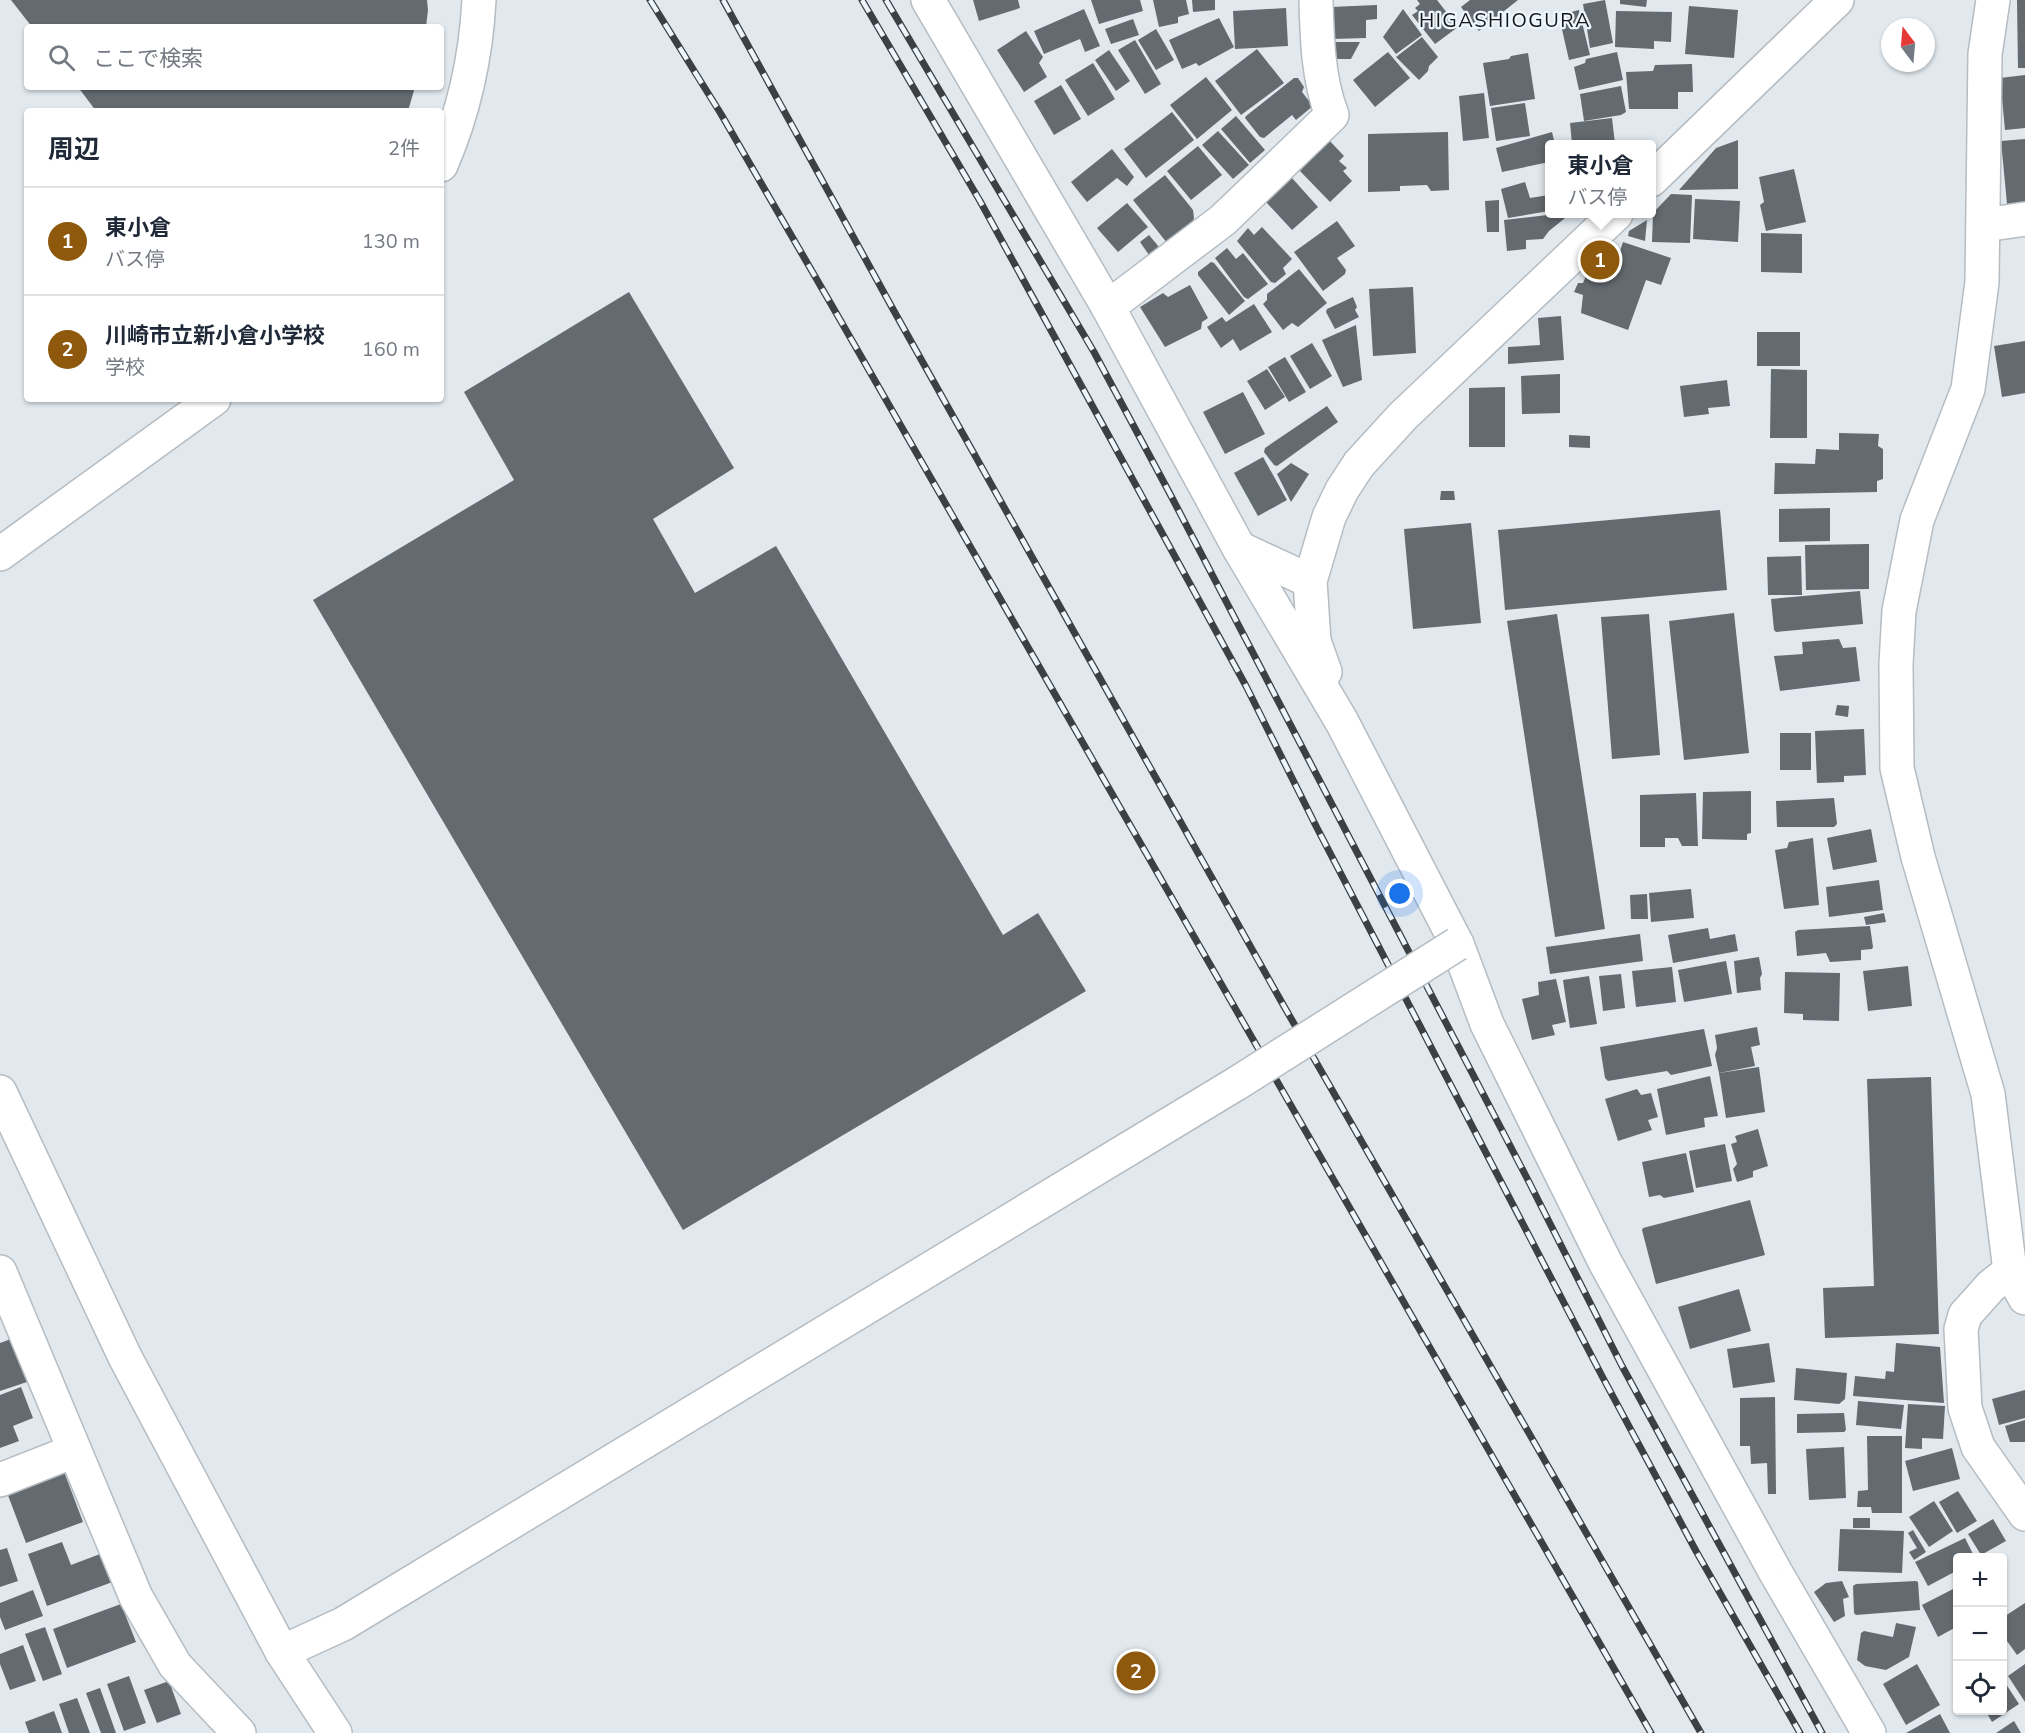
<!DOCTYPE html>
<html lang="ja">
<head>
<meta charset="utf-8">
<style>
	:root { --surface:#fff; --page:#f6f6f7; --text:#1f2937; --muted:#747a83; --line:#e0e1e3; --accent:#8e580d }
	body { margin:0; font-family:"Nunito Sans","Noto Sans JP",sans-serif; background:var(--page); color:var(--text) }
	.controls { position:absolute; right:18px; bottom:18px; display:grid; overflow:hidden; border-radius:6px; box-shadow:0 2px 4px #0004 }
	.controls button { width:54px; height:54px; display:grid; place-items:center; padding:0; border:0; border-bottom:2px solid var(--line); background:var(--surface); color:var(--text); font:30px sans-serif }
	.compass { position:absolute; left:1881px; top:18px; width:54px; height:54px; border-radius:50%; background:var(--surface); box-shadow:0 2px 4px #0004; rotate:344deg }
	.you { position:absolute; left:1400px; top:894px; width:21px; height:21px; margin:-15px; border:4px solid #fff; border-radius:50%; background:#1a73e8; box-shadow:0 0 0 9px #1a73e833 }
	.badge { display:grid; place-items:center; width:39px; height:39px; border-radius:50%; background:var(--accent); color:#fff; font-size:20px; font-weight:700 }
	.pin { position:absolute; translate:-50% -50%; border:3px solid #fff; box-shadow:0 2px 6px #0006 }
	.popup { position:absolute; left:1545px; top:140px; width:111px; height:78px; box-sizing:border-box; display:grid; place-content:center; border-radius:6px; background:var(--surface); filter:drop-shadow(0 2px 4px #0005); font-size:20px; white-space:nowrap; color:var(--muted) }
	.popup b { font-size:22px; color:var(--text) }
	.popup::after { content:''; position:absolute; left:50%; top:100%; margin-left:-12px; border:12px solid transparent; border-top-color:var(--surface) }
	.list { margin:0; padding:0; list-style:none }
	h2 { display:flex; justify-content:space-between; align-items:center; height:78px; margin:0; padding:0 24px; font-size:26px }
	h2 small { font-size:20px; font-weight:400; color:var(--muted) }
	.list li { display:grid; grid-template-columns:39px 1fr auto; gap:18px; align-items:center; box-sizing:border-box; height:108px; padding:0 24px; border-top:2px solid var(--line) }
	.list b { display:block; font-size:22px; white-space:nowrap }
	.list p { margin:0; font-size:20px; white-space:nowrap; color:var(--muted) }
	.list em { font-size:20px; font-style:normal; color:var(--muted) }
	.icon { flex:none; width:33px; height:33px; fill:none; stroke:currentColor; stroke-width:2; stroke-linecap:round; stroke-linejoin:round }
	.map { position:relative; flex:none; width:2025px; height:1733px; overflow:hidden }
	.search { position:absolute; background:var(--surface); box-shadow:0 2px 4px #0004; left:24px; top:24px; width:420px; height:66px; display:flex; align-items:center; gap:15px; box-sizing:border-box; padding:0 21px; border-radius:6px; color:var(--muted); font-size:22px }
	.panel { position:absolute; background:var(--surface); box-shadow:0 2px 4px #0004; left:24px; top:108px; width:420px; height:294px; border-radius:6px }
	.map>svg:first-child { display:block }
	.building { fill:#636a70 }
	.lines { fill:none; stroke-linecap:round; stroke-linejoin:round }
	.minor-casing { stroke:#b5bcc2; stroke-width:36 }
	.minor { stroke:#fff; stroke-width:33 }
	.rail-casing { stroke:#3c4043; stroke-width:7 }
	.rail { stroke:#eef6fd; stroke-width:4.5; stroke-dasharray:14; stroke-linecap:butt }
	.minor-bridge-casing { stroke:#b5bcc2; stroke-width:36; stroke-linecap:butt }
	.minor-bridge { stroke:#fff; stroke-width:33 }
	.labels { text-anchor:middle; dominant-baseline:central; stroke-width:4.5; stroke-linejoin:round; paint-order:stroke }
	.neighbourhood-label { font-size:20px; letter-spacing:1.5px; fill:#141719; stroke:#eef6fd }
</style>
</head>
<body>
<div class="map">
<svg width="2025" height="1733" viewBox="0 0 2025 1733">
	<rect width="100%" height="100%" fill="#e1e9ef"/>
	<g class="building">
		<polygon points="11,0 427,0 428,10 426,27 32,27"/>
		<polygon points="973,0 1018,0 1020,8 979,21"/>
		<polygon points="1091,0 1140,0 1143,11 1099,24"/>
		<polygon points="1153,0 1186,0 1189,14 1178,17 1178,23 1159,27"/>
		<polygon points="1192,0 1215,0 1215,10 1193,12"/>
		<polygon points="1417,0 1437,0 1458,27 1435,44 1412,15 1418,11 1415,8 1420,4"/>
		<polygon points="1470,0 1518,0 1479,31 1461,7"/>
		<polygon points="1605,0 1613,43 1590,48 1583,4"/>
		<polygon points="1620,0 1647,0 1646,7 1620,4"/>
		<polygon points="2017,0 2025,0 2025,68 2018,68"/>
		<polygon points="1377,5 1377,19 1366,20 1366,38 1332,39 1331,7"/>
		<polygon points="1689,6 1738,10 1734,58 1685,54"/>
		<polygon points="1286,8 1288,46 1235,49 1233,11"/>
		<polygon points="1084,9 1100,46 1085,52 1080,39 1044,54 1034,31"/>
		<polygon points="1403,9 1422,35 1396,54 1383,37"/>
		<polygon points="1579,10 1590,55 1569,60 1561,25 1568,22 1567,13"/>
		<polygon points="1616,11 1672,12 1671,42 1654,41 1654,49 1615,47"/>
		<polygon points="1219,18 1234,47 1199,66 1196,63 1182,69 1169,40"/>
		<polygon points="1133,19 1139,35 1111,44 1105,29"/>
		<polygon points="1156,29 1174,60 1156,70 1138,40"/>
		<polygon points="1026,31 1043,57 1039,63 1047,77 1024,92 997,50"/>
		<polygon points="1422,37 1438,57 1429,66 1428,71 1419,80 1396,57"/>
		<polygon points="1135,40 1161,84 1145,94 1118,50"/>
		<polygon points="1335,42 1360,42 1351,59 1335,59"/>
		<polygon points="1257,49 1284,83 1241,115 1215,81"/>
		<polygon points="1109,50 1130,81 1116,91 1095,60"/>
		<polygon points="1388,52 1410,78 1375,107 1353,80"/>
		<polygon points="1617,52 1623,80 1579,90 1574,67 1585,63 1586,59"/>
		<polygon points="1528,53 1535,99 1490,106 1483,63 1509,59 1511,56"/>
		<polygon points="1093,63 1115,99 1088,116 1065,80"/>
		<polygon points="1692,64 1693,92 1678,92 1678,109 1629,109 1626,72 1653,71 1655,65"/>
		<polygon points="2025,75 2025,128 2005,130 2000,78"/>
		<polygon points="1206,77 1232,110 1197,139 1170,105"/>
		<polygon points="1294,78 1298,78 1304,87 1302,92 1313,106 1296,120 1292,115 1264,138 1260,137 1245,118 1246,116"/>
		<polygon points="1061,85 1081,119 1054,135 1034,101"/>
		<polygon points="1621,86 1626,112 1621,115 1584,121 1580,94"/>
		<polygon points="78,87 415,87 408,111 96,111"/>
		<polygon points="1484,93 1489,138 1463,141 1459,96"/>
		<polygon points="1525,103 1530,136 1496,141 1491,108"/>
		<polygon points="1172,112 1194,140 1146,178 1124,149"/>
		<polygon points="1236,116 1265,150 1250,163 1221,129"/>
		<polygon points="1612,118 1615,144 1572,144 1570,123"/>
		<polygon points="1218,131 1249,165 1233,179 1202,145"/>
		<polygon points="1448,132 1449,190 1431,191 1427,185 1400,186 1400,191 1368,192 1368,134"/>
		<polygon points="1552,132 1555,144 1549,144 1549,162 1502,172 1496,148"/>
		<polygon points="1328,139 1344,156 1339,161 1347,168 1343,171 1352,181 1330,202 1300,171"/>
		<polygon points="2025,139 2025,202 2007,204 2001,141"/>
		<polygon points="1738,140 1738,189 1679,190 1716,148"/>
		<polygon points="1198,146 1222,175 1191,200 1167,171"/>
		<polygon points="1112,149 1134,177 1127,186 1117,178 1087,202 1071,182"/>
		<polygon points="1794,169 1806,222 1766,231 1760,205 1764,202 1759,177"/>
		<polygon points="1165,175 1193,210 1194,218 1192,224 1167,243 1133,200"/>
		<polygon points="1292,178 1318,207 1292,230 1266,202"/>
		<polygon points="1525,182 1530,198 1549,195 1549,211 1508,218 1501,189"/>
		<polygon points="1671,194 1692,195 1690,243 1652,242 1653,213"/>
		<polygon points="1695,199 1740,201 1738,242 1693,239"/>
		<polygon points="1499,200 1499,232 1487,232 1485,201"/>
		<polygon points="1127,203 1148,227 1118,252 1097,228"/>
		<polygon points="1556,214 1570,214 1549,231 1543,239 1526,240 1526,249 1507,251 1504,220"/>
		<polygon points="1647,220 1645,241 1628,236 1629,231"/>
		<polygon points="1337,221 1355,246 1337,258 1346,270 1345,274 1323,291 1294,252"/>
		<polygon points="1262,227 1292,259 1283,268 1286,274 1275,283 1271,282 1237,241 1248,228 1254,235"/>
		<polygon points="1761,233 1802,234 1802,273 1761,272"/>
		<polygon points="1149,235 1159,247 1149,255 1140,242"/>
		<polygon points="1623,242 1671,258 1661,285 1646,280 1628,330 1581,313 1583,295 1574,292 1578,283 1583,283 1588,271 1597,272 1599,260 1616,263"/>
		<polygon points="1227,248 1236,259 1243,253 1268,284 1248,299 1244,297 1215,258"/>
		<polygon points="1211,262 1214,263 1245,301 1229,315 1198,275 1198,272"/>
		<polygon points="1299,269 1327,303 1298,327 1292,323 1283,330 1263,304 1267,300 1267,294"/>
		<polygon points="1190,285 1208,318 1202,322 1201,329 1165,347 1140,307 1163,293 1168,297"/>
		<polygon points="1413,287 1416,353 1373,356 1369,289"/>
		<polygon points="629,292 734,468 653,519 695,593 776,546 1003,935 1038,913 1086,991 683,1230 313,600 514,480 464,392"/>
		<polygon points="1353,297 1357,307 1355,310 1359,317 1335,329 1326,312 1327,309"/>
		<polygon points="1254,304 1272,332 1240,351 1233,339 1221,348 1207,327 1222,317 1226,322"/>
		<polygon points="1561,316 1564,360 1508,364 1508,347 1540,345 1538,318"/>
		<polygon points="1356,325 1362,380 1343,387 1322,340"/>
		<rect x="1757" y="332" width="43" height="34"/>
		<polygon points="2025,341 2025,393 2002,397 1994,346"/>
		<polygon points="1312,343 1332,376 1310,389 1290,356"/>
		<polygon points="1285,357 1306,392 1289,402 1268,367"/>
		<polygon points="1267,369 1285,397 1265,410 1247,381"/>
		<polygon points="1771,369 1807,370 1807,438 1770,438"/>
		<polygon points="1560,374 1560,413 1522,414 1521,376"/>
		<polygon points="1727,380 1730,406 1708,408 1709,414 1684,417 1680,386"/>
		<polygon points="1505,387 1505,447 1469,447 1469,388"/>
		<polygon points="1243,392 1265,434 1225,454 1203,412"/>
		<polygon points="1327,406 1338,422 1277,466 1274,465 1264,452 1265,448"/>
		<polygon points="1839,433 1879,434 1878,446 1883,449 1883,479 1877,481 1877,492 1774,494 1775,463 1815,464 1816,449 1839,450"/>
		<polygon points="1569,435 1590,436 1590,448 1569,447"/>
		<polygon points="1263,457 1287,500 1258,516 1234,473"/>
		<polygon points="1291,463 1309,474 1291,502 1277,474"/>
		<polygon points="1441,491 1454,491 1455,500 1440,500"/>
		<polygon points="1830,508 1830,541 1779,542 1779,509"/>
		<polygon points="1720,510 1727,590 1505,610 1498,530"/>
		<polygon points="1471,523 1481,623 1413,629 1404,529"/>
		<polygon points="1869,544 1869,589 1806,590 1805,545"/>
		<polygon points="1801,556 1802,595 1768,595 1767,557"/>
		<polygon points="1860,591 1863,624 1776,632 1774,630 1771,599"/>
		<polygon points="1734,613 1749,753 1684,760 1669,621"/>
		<polygon points="1557,614 1605,929 1555,937 1507,621"/>
		<polygon points="1649,614 1660,755 1612,759 1601,617"/>
		<polygon points="1839,639 1843,648 1856,647 1860,681 1780,691 1774,656 1803,654 1802,642"/>
		<polygon points="1837,705 1849,706 1848,717 1835,715"/>
		<polygon points="1864,729 1866,775 1844,776 1844,782 1817,783 1815,731"/>
		<rect x="1780" y="733" width="31" height="37"/>
		<polygon points="1751,791 1751,833 1747,834 1747,840 1702,839 1703,792"/>
		<polygon points="1696,793 1698,846 1682,846 1678,838 1665,838 1665,847 1640,847 1640,795"/>
		<polygon points="1834,798 1837,824 1834,827 1777,827 1776,801"/>
		<polygon points="1871,829 1877,862 1833,870 1827,838"/>
		<polygon points="1813,838 1819,905 1784,909 1775,850 1787,848 1789,842"/>
		<polygon points="1879,880 1883,910 1829,917 1826,887"/>
		<polygon points="1691,889 1694,918 1651,922 1649,893"/>
		<polygon points="1647,894 1648,919 1631,919 1630,895"/>
		<polygon points="1884,913 1886,922 1866,925 1864,917"/>
		<polygon points="1870,926 1873,947 1872,949 1861,950 1861,960 1830,962 1826,953 1797,956 1795,932 1798,930"/>
		<polygon points="1708,928 1710,939 1735,934 1738,951 1673,963 1668,935"/>
		<polygon points="1640,934 1643,961 1550,974 1546,947"/>
		<polygon points="1759,957 1762,974 1760,978 1761,990 1737,993 1734,961"/>
		<polygon points="1726,961 1732,994 1684,1002 1678,970"/>
		<polygon points="1908,966 1912,1006 1868,1011 1863,971"/>
		<polygon points="1672,967 1676,1002 1636,1007 1632,971"/>
		<polygon points="1785,972 1840,973 1839,1021 1803,1020 1803,1014 1784,1013"/>
		<polygon points="1621,974 1625,1008 1603,1011 1599,976"/>
		<polygon points="1589,976 1597,1024 1570,1028 1563,980"/>
		<polygon points="1556,979 1566,1022 1552,1025 1555,1035 1532,1040 1522,999 1539,995 1538,982"/>
		<polygon points="1757,1027 1760,1045 1751,1047 1755,1066 1719,1073 1715,1055 1717,1048 1715,1035"/>
		<polygon points="1704,1029 1712,1066 1671,1075 1667,1071 1608,1081 1605,1078 1600,1047"/>
		<polygon points="1759,1067 1765,1112 1726,1118 1719,1073"/>
		<polygon points="1710,1076 1718,1116 1704,1118 1705,1127 1666,1135 1657,1089"/>
		<polygon points="1931,1077 1939,1334 1825,1338 1823,1288 1874,1286 1867,1079"/>
		<polygon points="1637,1089 1641,1095 1651,1093 1658,1117 1648,1120 1652,1130 1618,1141 1605,1099"/>
		<polygon points="1758,1129 1768,1166 1753,1171 1753,1177 1737,1182 1733,1169 1737,1164 1731,1144 1737,1142 1735,1136"/>
		<polygon points="1725,1144 1732,1181 1696,1188 1689,1151"/>
		<polygon points="1686,1153 1694,1192 1664,1198 1660,1195 1649,1197 1642,1162"/>
		<polygon points="1750,1200 1765,1255 1656,1284 1642,1230 1643,1228"/>
		<polygon points="1739,1289 1751,1331 1690,1349 1678,1307"/>
		<polygon points="11,1339 27,1382 0,1391 0,1343"/>
		<polygon points="1769,1343 1775,1382 1733,1388 1727,1349"/>
		<polygon points="1896,1343 1940,1347 1944,1403 1853,1396 1855,1376 1885,1379 1886,1371 1894,1372"/>
		<polygon points="1796,1368 1847,1373 1845,1399 1839,1404 1794,1400"/>
		<polygon points="21,1387 33,1418 13,1426 19,1441 0,1448 0,1395"/>
		<polygon points="2025,1390 2025,1418 1999,1425 1992,1399"/>
		<polygon points="1775,1397 1776,1494 1768,1494 1767,1463 1751,1464 1750,1446 1740,1446 1740,1398"/>
		<polygon points="1858,1401 1904,1405 1901,1429 1856,1425"/>
		<polygon points="1908,1404 1945,1406 1943,1439 1922,1438 1922,1449 1905,1448"/>
		<polygon points="1844,1413 1846,1430 1844,1432 1797,1433 1797,1414"/>
		<polygon points="2025,1420 2025,1442 2010,1442 2005,1426"/>
		<polygon points="1867,1436 1902,1436 1902,1513 1872,1513 1871,1507 1857,1507 1858,1491 1868,1490"/>
		<polygon points="1844,1447 1846,1498 1809,1500 1806,1449"/>
		<polygon points="1952,1448 1960,1479 1913,1491 1905,1461"/>
		<polygon points="63,1469 83,1522 26,1543 6,1490"/>
		<polygon points="1958,1491 1977,1521 1957,1533 1939,1502"/>
		<polygon points="1934,1501 1953,1531 1929,1547 1909,1517"/>
		<rect x="1853" y="1518" width="17" height="10"/>
		<polygon points="1993,1519 2006,1541 1981,1555 1968,1534"/>
		<polygon points="1840,1529 1904,1531 1902,1573 1838,1571"/>
		<polygon points="1913,1530 1926,1552 1914,1560 1909,1552 1917,1548 1908,1533"/>
		<polygon points="1965,1538 1975,1558 1958,1558 1958,1570 1928,1586 1915,1562"/>
		<polygon points="62,1542 71,1565 108,1551 118,1580 47,1606 28,1554"/>
		<polygon points="7,1548 18,1581 0,1587 0,1550"/>
		<polygon points="1842,1581 1849,1597 1843,1599 1845,1616 1834,1622 1814,1592 1826,1583"/>
		<polygon points="1916,1581 1918,1582 1920,1610 1856,1615 1854,1613 1853,1586 1856,1584"/>
		<polygon points="1955,1588 1958,1593 1958,1626 1938,1637 1922,1605"/>
		<polygon points="33,1590 43,1616 5,1630 0,1617 0,1603"/>
		<polygon points="2025,1603 2025,1649 2017,1655 2002,1634 2002,1618"/>
		<polygon points="121,1604 136,1642 67,1668 53,1629"/>
		<polygon points="1896,1623 1916,1627 1909,1657 1886,1670 1865,1666 1857,1660 1861,1633 1864,1631 1893,1637"/>
		<polygon points="45,1627 62,1674 43,1681 25,1634"/>
		<polygon points="23,1645 36,1681 10,1690 0,1664 0,1654"/>
		<polygon points="1917,1664 1940,1705 1906,1725 1883,1684"/>
		<polygon points="2025,1664 2025,1702 2008,1676"/>
		<polygon points="129,1676 146,1723 124,1731 107,1684"/>
		<polygon points="2002,1678 2019,1704 1992,1722 1985,1710 2002,1710"/>
		<polygon points="169,1681 181,1714 157,1723 144,1690"/>
		<polygon points="100,1688 116,1733 101,1733 86,1693"/>
		<polygon points="77,1698 90,1733 69,1733 59,1704"/>
		<polygon points="54,1711 62,1733 29,1733 25,1722"/>
		<polygon points="1940,1714 1950,1733 1906,1733"/>
		<polygon points="2014,1721 2021,1733 1996,1733"/>
	</g>
	<g class="lines">
		<g class="minor-casing">
			<g id="minor">
				<polyline points="928,0 1108,307 1239,548 1310,581"/>
				<polyline points="1993,0 1985,54 1982,282 1968,389 1917,520 1899,611 1896,664 1897,768 1918,857 1988,1094 2010,1271 2025,1298"/>
				<path d="M441,165C464,112 476,57 479,0"/>
				<polyline points="1651,180 1837,0"/>
				<polyline points="1984,225 2025,219"/>
				<path d="M1108,307L1223,220L1332,115C1318,79 1317,38 1316,0"/>
				<polyline points="1239,548 1342,722 1457,944 1487,1024 1605,1262 1776,1573 1869,1733"/>
				<polyline points="0,554 214,399"/>
				<polyline points="1325,672 1314,641 1310,581 1329,517 1342,490 1359,464 1403,416 1616,214"/>
				<polyline points="0,1092 125,1357 282,1652 335,1733"/>
				<polyline points="2010,1271 1991,1286 1965,1315 1961,1329 1965,1408 1978,1447 2025,1514"/>
				<polyline points="0,1272 136,1597 175,1665 239,1733"/>
				<polyline points="0,1480 74,1451"/>
				<polyline points="282,1652 343,1624 1239,1082"/>
			</g>
		</g>
		<use href="#minor" class="minor"/>
		<g class="rail-casing">
			<g id="rail">
				<polyline points="650,0 721,114 831,304 1651,1733"/>
				<polyline points="723,0 894,311 1281,1001 1701,1733"/>
				<polyline points="862,0 980,201 1246,686 1316,826 1602,1376 1696,1551 1800,1733"/>
				<polyline points="886,0 1094,352 1169,492 1529,1182 1622,1366 1822,1733"/>
			</g>
		</g>
		<use href="#rail" class="rail"/>
		<g class="minor-bridge-casing">
			<polyline id="minor-bridge" points="1239,1082 1457,944"/>
		</g>
		<use href="#minor-bridge" class="minor-bridge"/>
	</g>
	<g class="labels">
		<g class="neighbourhood-label">
			<text x="1505" y="20">HIGASHIOGURA</text>
		</g>
	</g>
</svg>
<div class="controls">
<button>+</button>
<button>−</button>
<button><svg class="icon" aria-label="locate" viewBox="0 0 24 24"><circle cx="12" cy="12" r="6"/><path d="M12 2v4M12 18v4M2 12h4M18 12h4"/></svg></button>
</div>
<svg class="compass" viewBox="-18 -18 36 36"><path d="M0-13l5 13h-10z" fill="#e53935"/><path d="M0 13l5-13h-10z" fill="#747a83"/></svg>
<div class="you"></div>
<div class="pin badge" style="left:1600px;top:260px">1</div>
<div class="popup"><b>東小倉</b>バス停</div>
<div class="pin badge" style="left:1136px;top:1671px">2</div>
<div class="search"><svg class="icon" aria-label="search" viewBox="0 0 24 24"><circle cx="10" cy="10" r="6"/><path d="M15 15l6 6"/></svg>ここで検索</div>
<section class="panel">
<h2>周辺<small>2件</small></h2>
<ul class="list">
<li><span class="badge">1</span><div><b>東小倉</b><p>バス停</p></div><em>130 m</em></li>
<li><span class="badge">2</span><div><b>川崎市立新小倉小学校</b><p>学校</p></div><em>160 m</em></li>
</ul>
</section>
</div>
</body>
</html>
